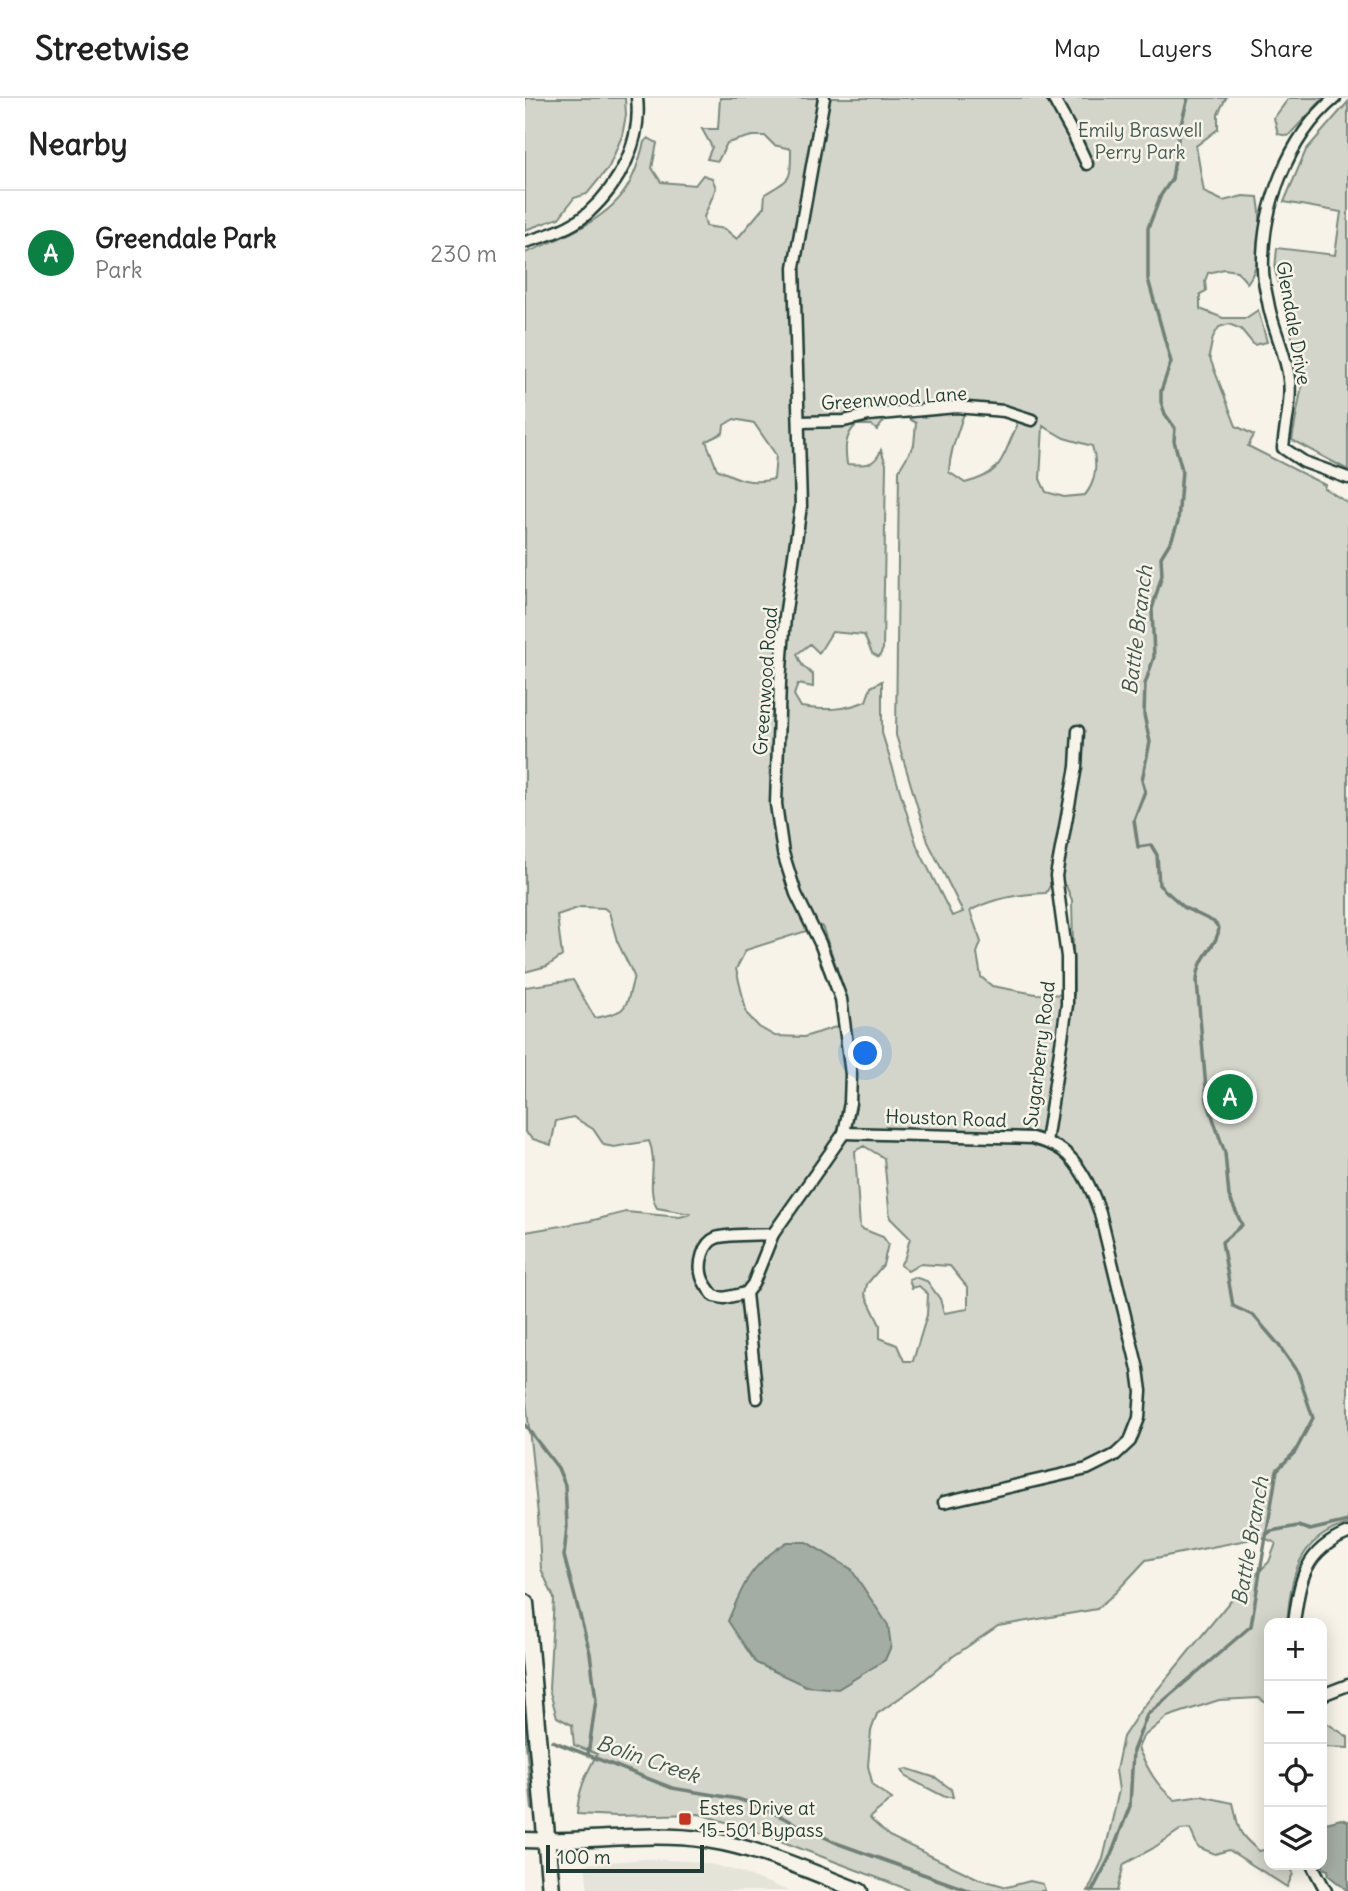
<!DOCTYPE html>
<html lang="en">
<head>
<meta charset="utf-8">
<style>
	:root { --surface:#fff; --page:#f6f6f6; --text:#222; --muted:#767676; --line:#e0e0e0; --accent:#0b8043 }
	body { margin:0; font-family:Delius,sans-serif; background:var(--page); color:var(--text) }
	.controls { position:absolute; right:21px; bottom:21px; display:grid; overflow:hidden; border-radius:14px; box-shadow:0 4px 18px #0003 }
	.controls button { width:63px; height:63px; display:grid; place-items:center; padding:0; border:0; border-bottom:2px solid var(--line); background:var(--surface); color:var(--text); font:35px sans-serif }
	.scale { position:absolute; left:21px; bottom:18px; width:158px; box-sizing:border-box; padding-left:7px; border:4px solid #1f3d34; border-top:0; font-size:19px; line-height:24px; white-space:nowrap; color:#1f3d34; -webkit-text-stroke:5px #f7f3e8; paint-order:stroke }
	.you { position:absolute; left:341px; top:956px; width:24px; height:24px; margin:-18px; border:5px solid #fff; border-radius:50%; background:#1a73e8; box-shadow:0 0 0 10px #1a73e833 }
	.badge { display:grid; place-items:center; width:46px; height:46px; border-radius:50%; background:var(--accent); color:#fff; font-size:23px; font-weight:700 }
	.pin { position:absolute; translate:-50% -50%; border:4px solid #fff; box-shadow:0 2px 7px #0006 }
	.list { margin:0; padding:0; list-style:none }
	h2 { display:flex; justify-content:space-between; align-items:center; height:91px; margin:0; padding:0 28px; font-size:30px }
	h2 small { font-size:23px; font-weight:400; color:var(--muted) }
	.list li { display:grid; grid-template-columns:46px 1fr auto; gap:21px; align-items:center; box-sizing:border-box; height:126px; padding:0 28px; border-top:2px solid var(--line) }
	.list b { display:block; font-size:26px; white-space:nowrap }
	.list p { margin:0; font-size:23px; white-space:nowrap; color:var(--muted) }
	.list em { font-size:23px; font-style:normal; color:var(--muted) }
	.icon { flex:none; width:38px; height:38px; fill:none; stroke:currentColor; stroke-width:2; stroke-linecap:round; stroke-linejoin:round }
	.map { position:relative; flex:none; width:823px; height:1793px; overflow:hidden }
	header { display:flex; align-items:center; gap:42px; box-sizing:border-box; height:98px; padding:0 35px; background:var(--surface); border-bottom:2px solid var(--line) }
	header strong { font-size:33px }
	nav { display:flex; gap:38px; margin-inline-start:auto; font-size:24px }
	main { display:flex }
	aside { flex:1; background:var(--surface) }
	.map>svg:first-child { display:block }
	.built { fill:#e5e4d9 }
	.green { fill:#d3d5ca; stroke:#79897f; stroke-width:2; fill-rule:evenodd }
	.water { fill:#a4ada3; stroke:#6f8077; stroke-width:2 }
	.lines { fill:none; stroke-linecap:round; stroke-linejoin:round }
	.stream { stroke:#6f8077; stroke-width:3.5 }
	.minor-casing { stroke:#1f3d34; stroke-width:15 }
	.secondary-casing { stroke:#1f3d34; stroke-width:19 }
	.trunk-casing { stroke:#1f3d34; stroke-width:21 }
	.minor { stroke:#f7f3e8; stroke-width:10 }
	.secondary { stroke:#f7f3e8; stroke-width:14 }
	.trunk { stroke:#f7f3e8; stroke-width:16 }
	.poi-dot { fill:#c8321e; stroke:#f7f3e8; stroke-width:2.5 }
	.labels { text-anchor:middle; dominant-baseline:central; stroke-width:5; stroke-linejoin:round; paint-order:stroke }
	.park-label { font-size:19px; fill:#435b52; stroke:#f7f3e8 }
	.street-label { font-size:19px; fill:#1f3d34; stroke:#f7f3e8 }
	.poi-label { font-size:19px; fill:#1f3d34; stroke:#f7f3e8; text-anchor:start }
	.water-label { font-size:21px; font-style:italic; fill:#405950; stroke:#f7f3e8 }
</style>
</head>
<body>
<header>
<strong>Streetwise</strong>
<nav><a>Map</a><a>Layers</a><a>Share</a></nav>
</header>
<main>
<aside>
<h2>Nearby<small></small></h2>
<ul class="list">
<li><span class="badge">A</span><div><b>Greendale Park</b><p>Park</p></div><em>230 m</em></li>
</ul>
</aside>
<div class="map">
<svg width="823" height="1793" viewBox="0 0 823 1793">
	<rect width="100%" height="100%" fill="#f7f3e8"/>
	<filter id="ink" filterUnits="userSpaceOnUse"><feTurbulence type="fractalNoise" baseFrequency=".0143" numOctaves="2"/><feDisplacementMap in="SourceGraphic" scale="14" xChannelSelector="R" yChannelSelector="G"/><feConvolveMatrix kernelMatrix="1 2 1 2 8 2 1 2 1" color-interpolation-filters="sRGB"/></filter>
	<g filter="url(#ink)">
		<polygon class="built" points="120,1761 165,1763 189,1767 215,1774 264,1793 63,1793 60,1766"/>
		<g class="green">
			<polygon points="0,0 100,0 101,17 97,38 84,69 62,96 49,100 34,120 0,132"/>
			<path d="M195,0H701L693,16V31L671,48L679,94L698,103L718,98L733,99C737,121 737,168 722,185L712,173L699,171L683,175L680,183L681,193L675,196V211L698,220H721L733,212L742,244L729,247L716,231L704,226L694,229L688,239L684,258L711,328L729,337L723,348L800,387L799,390L823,405V1426C772,1440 766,1479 762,1525H744V1607L734,1600L694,1602L642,1619L618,1639L613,1650C623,1671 631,1688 650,1702L676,1698L708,1705C715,1732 710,1733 734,1753L744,1751V1767H766L768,1776L762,1789L704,1752L690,1756L673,1749L665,1731L655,1732L627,1751L599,1766L592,1793H563L578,1761L584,1736L594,1692L591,1672L598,1639L615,1613L710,1497L744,1464L751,1445L737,1439L621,1462L591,1494L572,1511L473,1528L427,1559L393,1587L352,1616L346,1633L343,1668L348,1688L367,1701L344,1720L364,1738L454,1781L482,1789L505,1783L518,1786L520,1793H387L224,1731L174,1716L91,1718L52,1716C53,1693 61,1676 72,1656L49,1647L47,1627L32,1619L24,1591L29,1500L16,1471L13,1417L0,1292V1134L65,1123L101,1114L155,1119L166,1116L132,1110C120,1088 134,1066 124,1043L89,1049L79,1047L68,1031L48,1019L31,1023L26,1047L8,1041L0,1034V889L48,882L70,920C105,913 100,911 109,878L92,843L84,814L79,810L56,809L32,817L37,858L22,868L0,874V155C33,142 82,122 101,91C110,77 115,60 119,44L123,40L132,45L127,70L136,84L170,87L178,77L187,80L191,90L179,119L181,128L200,131L212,141L239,109L240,96C267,79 266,84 266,51L249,47L240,38H227L202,45L193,63L182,61L187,49L177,31H193ZM442,305L486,310L492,328C476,359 480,375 440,385L424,374C425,349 436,328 442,305ZM381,319L391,325L389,347L374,372L371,637L403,744L438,814L427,818L392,748L357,635V583L346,589L341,603C318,613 299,612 276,609L269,597L273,586L288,589V577L277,567L272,556L285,546L294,555L307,534L339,537L347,555L354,559L358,551L361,366L356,352C350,369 338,367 322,366C320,351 319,339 331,327H346L352,332L361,320ZM209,321L229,325L251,357L249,381C225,387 213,381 192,371L181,343L198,335L199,327ZM518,328L539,340L567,348C573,365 571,384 560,397L539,399L521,394L515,381ZM525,788H541L547,802L549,897L511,896L467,888L456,879L452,855L456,844L445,813C467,800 495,796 521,795ZM297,828L312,871L314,928L279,939L250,938L234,929L222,916L211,871L221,852ZM339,1048L359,1060L365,1120L385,1140L380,1159L375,1167L383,1173L395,1166L425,1168L443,1190V1211L419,1215L415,1201L402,1183L389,1179L384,1181L387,1190L394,1188L403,1196L402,1217L388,1263H379L372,1247L355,1240V1227L340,1196L342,1186L358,1167L363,1146L358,1139L335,1130L330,1053ZM281,1444L326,1471L221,1482Z"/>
			<polygon points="764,0 799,0 763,38 753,36 749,20"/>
			<polygon points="823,4 823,372 767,342 778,281 750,172 752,150 810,157 816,114 759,104 781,52"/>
			<polygon points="0,1570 11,1714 10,1714 7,1711 0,1636"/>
			<polygon points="797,1622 823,1639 823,1650 797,1649"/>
			<polygon points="383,1671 411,1680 426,1691 428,1699 420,1699 381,1679 377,1672"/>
		</g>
		<g class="water">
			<path d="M262,1444H281L326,1471L363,1527L366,1548L360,1562L313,1591L281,1588L231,1565L203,1523C219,1485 225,1467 262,1444Z"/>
			<polygon points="816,1721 823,1723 823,1793 804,1778 803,1772 799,1771 797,1766 797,1726"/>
		</g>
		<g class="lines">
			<g class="stream">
				<polyline points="0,1327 33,1370 40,1387 42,1428 39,1458 65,1555 71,1602 63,1657"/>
				<polyline points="742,1436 746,1433 773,1428 785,1432 823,1423"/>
				<polyline points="27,1643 147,1690 213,1701 231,1707 314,1746 445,1793"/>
				<path d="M567,1793L586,1757L605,1708L608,1653L622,1617L726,1528L752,1372L770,1354L788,1320L773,1275L753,1246L729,1218L708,1208L697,1144L717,1127L704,1098L700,1055L682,1003L672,883C673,857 693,848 694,830L689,824L660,810L634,787L632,757L626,747L613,749L609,722L620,693L617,682L625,644L619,617L620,586L629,559L627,511L637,477L636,459L647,441L653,424L657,372L649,343L650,330L640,316L636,304V293L646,264L623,181V130L636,97L647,81L654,34L663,0"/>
			</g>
			<g class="minor-casing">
				<g id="minor">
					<polyline points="528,0 549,38 562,66"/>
					<path d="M810,0C763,39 736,111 738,172C738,184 742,197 744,209C749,233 761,256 764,281C767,303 760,327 758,350L779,364L823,380"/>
					<path d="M0,144C21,138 47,130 63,115C95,86 117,43 112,0"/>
					<polyline points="274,324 319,323 344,317 431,309 479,313 507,322"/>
					<path d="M319,1035L507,1040C517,1043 529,1046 538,1053C556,1067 568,1094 575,1115L613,1271L616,1293L614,1320L605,1343L590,1357L562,1371L419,1404"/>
					<polyline points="521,1044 542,907 542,859 531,778 551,669 553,633"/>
					<path d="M221,1195L199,1200L189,1198C184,1192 179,1186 177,1179C173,1166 178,1145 191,1140C202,1136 234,1137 248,1136L319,1035L325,1005L326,976L316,901L295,845L271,796L258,755L251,706L255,584L260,519L276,408L269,169L299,0"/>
					<polyline points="232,1300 221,1195 228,1186 248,1136"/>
					<path d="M769,1525C775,1483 778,1453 823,1435"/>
					<polyline points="797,1597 823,1587"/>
					<polyline points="787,1767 801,1793"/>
				</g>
			</g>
			<g class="secondary-casing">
				<path id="secondary" d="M0,1742C60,1745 122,1733 182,1742C235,1750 286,1774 335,1793"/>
			</g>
			<g class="trunk-casing">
				<polyline id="trunk" points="0,1505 26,1793"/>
			</g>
			<use href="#minor" class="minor"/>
			<use href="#secondary" class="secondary"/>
			<use href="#trunk" class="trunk"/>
		</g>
	</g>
	<rect class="poi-dot" x="153" y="1714" width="14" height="14" rx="3.5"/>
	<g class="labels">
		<g class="park-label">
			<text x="615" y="32">Emily Braswell<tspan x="615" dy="22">Perry Park</tspan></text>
		</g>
		<g class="street-label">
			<text transform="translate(769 225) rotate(80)">Glendale Drive</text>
			<text transform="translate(369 300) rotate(-4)">Greenwood Lane</text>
			<text transform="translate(240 583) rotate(-86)">Greenwood Road</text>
			<text transform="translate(514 956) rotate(-83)">Sugarberry Road</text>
			<text transform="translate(421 1020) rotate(2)">Houston Road</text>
		</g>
		<g class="poi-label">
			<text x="174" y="1710">Estes Drive at<tspan x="174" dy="22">15-501 Bypass</tspan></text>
		</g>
		<g class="water-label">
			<text transform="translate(612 532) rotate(-83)">Battle Branch</text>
			<text transform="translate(725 1443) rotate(-80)">Battle Branch</text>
			<text transform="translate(123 1661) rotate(19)">Bolin Creek</text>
		</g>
	</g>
</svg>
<div class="controls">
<button>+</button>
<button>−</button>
<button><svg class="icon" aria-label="locate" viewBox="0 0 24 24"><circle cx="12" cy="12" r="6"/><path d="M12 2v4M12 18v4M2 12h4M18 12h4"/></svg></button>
<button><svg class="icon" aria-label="layers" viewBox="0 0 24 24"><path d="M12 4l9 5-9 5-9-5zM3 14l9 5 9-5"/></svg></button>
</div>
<div class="scale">100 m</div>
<div class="you"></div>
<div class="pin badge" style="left:705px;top:999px">A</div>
</div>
</main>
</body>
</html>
